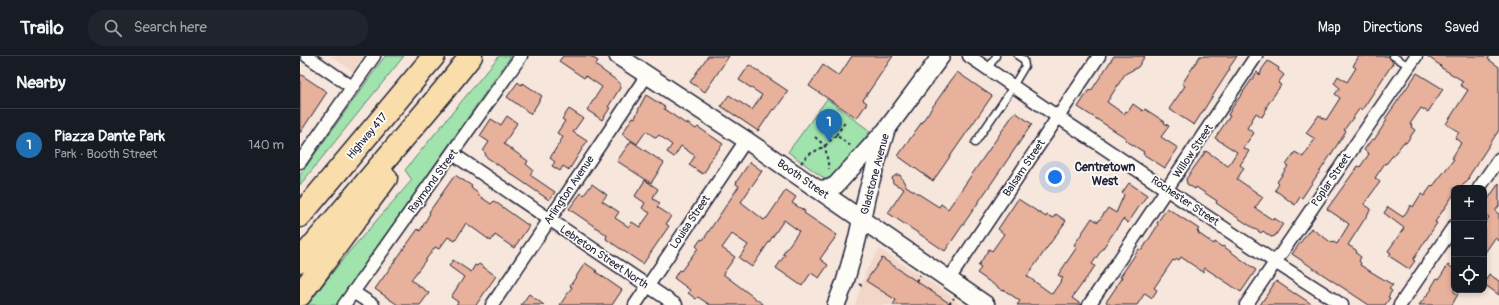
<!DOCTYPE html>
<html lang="en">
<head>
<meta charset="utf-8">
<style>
	:root { --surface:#171b24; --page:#20242c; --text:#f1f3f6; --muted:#9ea1a6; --line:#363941; --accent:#1f6fb2 }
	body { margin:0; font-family:Pangolin,sans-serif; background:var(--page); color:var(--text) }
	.controls { position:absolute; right:12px; bottom:12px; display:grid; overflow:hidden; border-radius:8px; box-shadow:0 2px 6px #0003 }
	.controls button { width:36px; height:36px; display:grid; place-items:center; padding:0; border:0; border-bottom:1px solid var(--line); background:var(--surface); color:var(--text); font:20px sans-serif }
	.you { position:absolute; left:755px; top:121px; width:14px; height:14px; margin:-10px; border:3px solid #fff; border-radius:50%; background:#1a73e8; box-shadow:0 0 0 6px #1a73e833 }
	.badge { display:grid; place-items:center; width:26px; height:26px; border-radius:50%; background:var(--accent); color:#fff; font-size:13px; font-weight:700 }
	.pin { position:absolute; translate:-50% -33px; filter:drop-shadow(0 1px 2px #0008) }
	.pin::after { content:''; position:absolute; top:21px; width:14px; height:12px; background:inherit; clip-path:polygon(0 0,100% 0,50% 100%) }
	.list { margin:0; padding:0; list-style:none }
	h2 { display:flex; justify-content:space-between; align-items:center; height:52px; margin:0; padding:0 16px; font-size:17px }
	h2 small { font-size:13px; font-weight:400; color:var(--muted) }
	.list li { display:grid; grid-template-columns:26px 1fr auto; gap:12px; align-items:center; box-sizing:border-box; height:72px; padding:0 16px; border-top:1px solid var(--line) }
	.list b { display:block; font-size:15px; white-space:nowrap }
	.list p { margin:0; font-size:13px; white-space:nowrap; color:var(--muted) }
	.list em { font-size:13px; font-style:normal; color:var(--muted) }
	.icon { flex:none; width:22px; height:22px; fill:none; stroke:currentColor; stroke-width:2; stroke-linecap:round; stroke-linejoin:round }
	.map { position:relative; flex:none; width:1199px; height:249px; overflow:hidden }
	header { display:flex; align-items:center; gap:24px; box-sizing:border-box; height:56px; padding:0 20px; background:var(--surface); border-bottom:1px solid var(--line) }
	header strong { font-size:19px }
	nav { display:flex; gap:22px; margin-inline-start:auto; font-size:14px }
	.search { width:280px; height:36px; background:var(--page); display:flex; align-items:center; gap:10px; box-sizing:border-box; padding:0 14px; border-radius:16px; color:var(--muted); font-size:15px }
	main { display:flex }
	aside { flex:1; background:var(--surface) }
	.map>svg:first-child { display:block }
	.built { fill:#f2d6c8 }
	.green { fill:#a0e3ad; stroke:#618274 }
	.building { fill:#e7b19b; stroke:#22223b }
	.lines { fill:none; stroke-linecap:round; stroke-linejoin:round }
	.lane-casing { stroke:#22223b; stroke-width:9 }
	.street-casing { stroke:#22223b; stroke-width:15 }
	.secondary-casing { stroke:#22223b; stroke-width:20 }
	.highway-casing { stroke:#22223b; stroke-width:25 }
	.path { stroke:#22223b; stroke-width:2; stroke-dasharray:3 3; stroke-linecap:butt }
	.lane { stroke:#fdfcf7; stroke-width:6 }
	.street { stroke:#fdfcf7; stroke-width:12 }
	.secondary { stroke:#fdfcf7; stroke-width:17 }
	.highway { stroke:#f9deab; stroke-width:22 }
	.labels { text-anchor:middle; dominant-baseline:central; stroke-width:3.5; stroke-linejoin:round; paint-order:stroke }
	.street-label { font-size:11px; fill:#22223b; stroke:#fdfcf7 }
	.neighbourhood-label { font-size:12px; font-weight:bold; fill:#22223b; stroke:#fdfcf7 }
</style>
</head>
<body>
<header>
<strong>Trailo</strong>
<div class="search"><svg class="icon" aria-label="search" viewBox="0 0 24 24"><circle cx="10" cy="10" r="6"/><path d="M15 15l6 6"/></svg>Search here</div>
<nav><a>Map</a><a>Directions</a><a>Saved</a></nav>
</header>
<main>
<aside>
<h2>Nearby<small></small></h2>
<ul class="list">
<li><span class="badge">1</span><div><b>Piazza Dante Park</b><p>Park · Booth Street</p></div><em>140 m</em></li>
</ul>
</aside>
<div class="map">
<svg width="1199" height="249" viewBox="0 0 1199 249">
	<rect width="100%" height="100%" fill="#f6e6db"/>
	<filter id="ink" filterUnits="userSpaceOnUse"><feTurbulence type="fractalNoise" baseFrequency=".025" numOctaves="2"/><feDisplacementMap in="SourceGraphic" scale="8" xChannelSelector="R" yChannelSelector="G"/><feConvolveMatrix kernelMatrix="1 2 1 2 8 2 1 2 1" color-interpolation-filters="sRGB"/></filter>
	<g filter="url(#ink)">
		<g class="built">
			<polygon points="31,0 63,0 53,15"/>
			<polygon points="580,193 651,240 660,249 555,249 567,213"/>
		</g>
		<g class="green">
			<polygon points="85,0 104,0 0,129 0,119"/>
			<polygon points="199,0 211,0 36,249 7,249 48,197 112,124 105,114"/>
			<polygon points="527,43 570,75 532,128 488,96"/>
		</g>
		<g class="building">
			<polygon points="263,0 290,0 298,5 295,9 320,27 320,32 308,51 310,52 302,64 287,54 302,31 286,20 284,22 259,5"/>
			<polygon points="408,0 429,0 405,36 390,26"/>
			<polygon points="552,0 593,0 563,44 567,47 557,62 509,30 523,9 539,20"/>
			<polygon points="814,0 845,0 838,11 825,18 807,46 824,58 826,55 828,56 833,48 843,55 845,53 865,66 864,67 869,70 861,81 878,92 865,112 843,98 844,96 825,84 826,82 778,51 789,34 791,35"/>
			<polygon points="900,0 937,0 929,12 930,13 894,69 869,53 885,30 882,28"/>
			<polygon points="1059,0 1089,0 1093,7 1062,54 1060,52 1044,74 1046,75 1030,100 1002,142 1000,141 995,149 975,134 979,128 977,126 988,110 986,109 995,96 1003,101 1015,83 1006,77 1019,59 1026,64 1040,42 1035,38 1040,32 1034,27 1038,20 1047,26 1056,12 1053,10"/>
			<polygon points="1127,0 1190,0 1188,3 1199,11 1199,74 1169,120 1168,125 1159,132 1154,132 1154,138 1135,166 1137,167 1113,204 1115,205 1109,213 1089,200 1091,197 1088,195 1104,172 1084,157 1088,151 1103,161 1111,149 1113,151 1121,138 1124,140 1132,129 1133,130 1154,103 1152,102 1161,87 1155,82 1159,76 1146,68 1168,34 1160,29 1163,25 1140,11 1141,10"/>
			<polygon points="968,5 979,12 978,14 984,19 978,27 981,29 966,51 967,52 962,61 956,57 947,72 954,77 943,92 949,95 940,109 944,112 937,123 963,141 955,152 973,164 974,162 983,168 975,180 971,181 963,175 961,177 932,158 916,147 917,145 896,131 895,133 887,128 886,123 906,95 928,110 937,96 915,82 930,60 928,59 932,52 957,16 960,19 962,13"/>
			<polygon points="449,9 488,35 475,54 473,53 458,75 421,50 429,39 452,54 462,39 439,24"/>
			<polygon points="657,16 692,40 633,125 598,100"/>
			<polygon points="1117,17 1143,33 1128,56 1121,52 1110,68 1112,69 1111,71 1115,74 1106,87 1104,86 1086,108 1085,107 1075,122 1080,126 1064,148 1071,153 1048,189 1056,194 1057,198 1061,201 1059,205 1061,207 1060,209 1093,229 1089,233 1092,235 1088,241 1090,242 1085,249 1069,249 992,198 1011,172 1032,187 1033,186 1037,188 1049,168 1027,153 1058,110 1060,111 1069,98 1064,94 1072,83 1074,84 1087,64 1085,63"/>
			<polygon points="0,18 27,36 0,77"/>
			<polygon points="218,26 221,29 223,27 242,40 231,58 207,41"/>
			<polygon points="346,39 365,51 364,53 386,68 387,67 396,73 398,71 423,88 407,108 409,109 403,118 389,109 395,100 381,90 374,101 367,96 372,89 359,79 356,82 346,75 337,88 322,78 333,61 335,62 341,48"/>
			<polygon points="269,53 283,62 273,76 287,85 269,114 263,110 260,115 252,110 255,106 250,102 263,81 257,77 265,65 262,63"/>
			<polygon points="715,56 732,68 645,195 588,157 604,133 593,127 592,122 596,119 600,119 606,130 639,151 641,148 648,153"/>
			<polygon points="207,60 217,67 204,88 228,105 226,108 233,114 230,119 255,136 249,144 185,100 186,98 183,95 189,86 180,80 191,63 201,69"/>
			<polygon points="331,85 364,107 351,127 317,105"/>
			<polygon points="450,106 462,115 441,146 464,164 466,162 467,162 486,134 496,141 492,147 505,155 504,157 537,179 520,203 528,209 519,222 511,217 502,230 476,212 485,199 483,198 499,175 484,164 452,211 439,202 448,189 432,178 422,192 435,201 423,218 464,249 410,249 398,241 396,243 388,237 390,234 374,222 379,214 381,215 398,192 396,190 401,183 403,184 439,130 436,128 437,125"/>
			<polygon points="155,119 172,130 171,132 179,138 178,139 191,148 194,145 229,170 214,192 195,179 191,185 166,167 155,185 148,181 139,193 135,191 111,224 129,237 120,249 98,249 75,233 118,173 120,175 130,157 129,156"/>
			<polygon points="345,124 358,133 353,141 354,142 353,143 360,147 357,151 371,160 366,168 369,170 343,208 306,183 307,179 269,153 281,137 284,139 292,128 307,139 302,145 319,156 315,162 329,171 332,166 340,171 350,157 342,152 345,147 335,140"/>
			<polygon points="829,127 847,139 828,167 823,163 792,208 795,210 772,242 782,249 717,249 720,245 704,234 703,235 677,217 681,212 678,210 689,193 692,195 704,178 698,173 718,143 746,161 747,159 753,162 756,158 766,165 727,220 752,238 763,222 758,219 777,191 774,189 792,162 798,166 808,152 816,157 824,139 822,137"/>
			<polygon points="1199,127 1199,150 1195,155 1199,158 1199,185 1195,182 1184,198 1184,168 1189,161 1184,158 1184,149"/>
			<polygon points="867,152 899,173 897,175 899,176 898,177 914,188 915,186 922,191 923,190 956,214 941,236 905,212 903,216 881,201 879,204 877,203 875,205 873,204 854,232 857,234 852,242 845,237 837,249 811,249 806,246 817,230 816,230 822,221 820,221 839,193 842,194 858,169 857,167"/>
			<polygon points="582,202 616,225 652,249 593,249 596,244 566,225"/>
			<polygon points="153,204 171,216 175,209 177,210 179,208 196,220 176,249 156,249 158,246 151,241 164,221 149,210"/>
			<polygon points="285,207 297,215 296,216 322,234 312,249 260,249 272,231 270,230"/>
			<polygon points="1148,209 1154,213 1154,236 1158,238 1152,249 1119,249 1132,233 1131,232 1137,222 1139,223"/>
			<polygon points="1189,218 1199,225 1199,239 1184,228"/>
			<polygon points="976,225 995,238 995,237 1013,249 960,249"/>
			<polygon points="229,238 244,249 221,249"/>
		</g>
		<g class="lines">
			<g class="lane-casing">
				<g id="lane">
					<polyline points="1093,0 1109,10"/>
					<polyline points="688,13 696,0"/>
					<polyline points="675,87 707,40 725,10 724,4 718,0"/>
				</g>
			</g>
			<g class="street-casing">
				<g id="street">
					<polyline points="7,0 52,31"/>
					<polyline points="669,0 758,61 975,206 1042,249"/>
					<polyline points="153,98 376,249"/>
					<polyline points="0,106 74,0"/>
					<polyline points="1179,132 1199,103"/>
					<polyline points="649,223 799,0"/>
					<polyline points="53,236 73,249"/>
					<polyline points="44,249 221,0"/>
					<polyline points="192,249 347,19"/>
					<polyline points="335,249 446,84"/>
					<polyline points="789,249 956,0"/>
					<polyline points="946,249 1116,0"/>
					<polyline points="1100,249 1154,170"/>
				</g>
			</g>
			<g class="secondary-casing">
				<g id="secondary">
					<polyline points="318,0 446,84 686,249"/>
					<polyline points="517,133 528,133 536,129 583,77"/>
					<polyline points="536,249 545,226 557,184 567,138 586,74 641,0"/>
				</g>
			</g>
			<g class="highway-casing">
				<g id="highway">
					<polyline points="0,160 134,0"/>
					<polyline points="0,205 144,34 171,0"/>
					<polyline points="0,239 86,122"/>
				</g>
			</g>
			<g class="path">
				<polyline points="536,79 546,65"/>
				<polyline points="515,81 525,90 529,113"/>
				<polyline points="501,107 508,99 525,90 536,79 552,91"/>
				<polyline points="616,225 620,219"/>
				<polyline points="559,228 564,231"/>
				<polyline points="649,248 654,242"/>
			</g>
			<use href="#lane" class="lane"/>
			<use href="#street" class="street"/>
			<use href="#secondary" class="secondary"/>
			<use href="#highway" class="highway"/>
		</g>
	</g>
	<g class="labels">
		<g class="street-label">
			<text transform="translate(67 80) rotate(-50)">Highway 417</text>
			<text transform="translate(893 95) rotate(-56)">Willow Street</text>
			<text transform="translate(724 112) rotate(-56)">Balsam Street</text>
			<text transform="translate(575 118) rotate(-75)">Gladstone Avenue</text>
			<text transform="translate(503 123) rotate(35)">Booth Street</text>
			<text transform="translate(1031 124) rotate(-56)">Poplar Street</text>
			<text transform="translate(133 125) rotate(-54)">Raymond Street</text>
			<text transform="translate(269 134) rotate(-56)">Arlington Avenue</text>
			<text transform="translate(885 145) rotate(34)">Rochester Street</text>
			<text transform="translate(390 166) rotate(-56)">Louisa Street</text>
			<text transform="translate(304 201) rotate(34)">Lebreton Street North</text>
		</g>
		<g class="neighbourhood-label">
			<text x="805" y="111">Centretown<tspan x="805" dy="14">West</tspan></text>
		</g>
	</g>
</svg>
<div class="controls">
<button>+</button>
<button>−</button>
<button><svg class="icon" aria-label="locate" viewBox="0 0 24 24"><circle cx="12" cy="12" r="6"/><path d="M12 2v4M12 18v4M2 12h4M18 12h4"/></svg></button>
</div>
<div class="you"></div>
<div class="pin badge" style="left:529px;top:86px">1</div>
</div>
</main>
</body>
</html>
